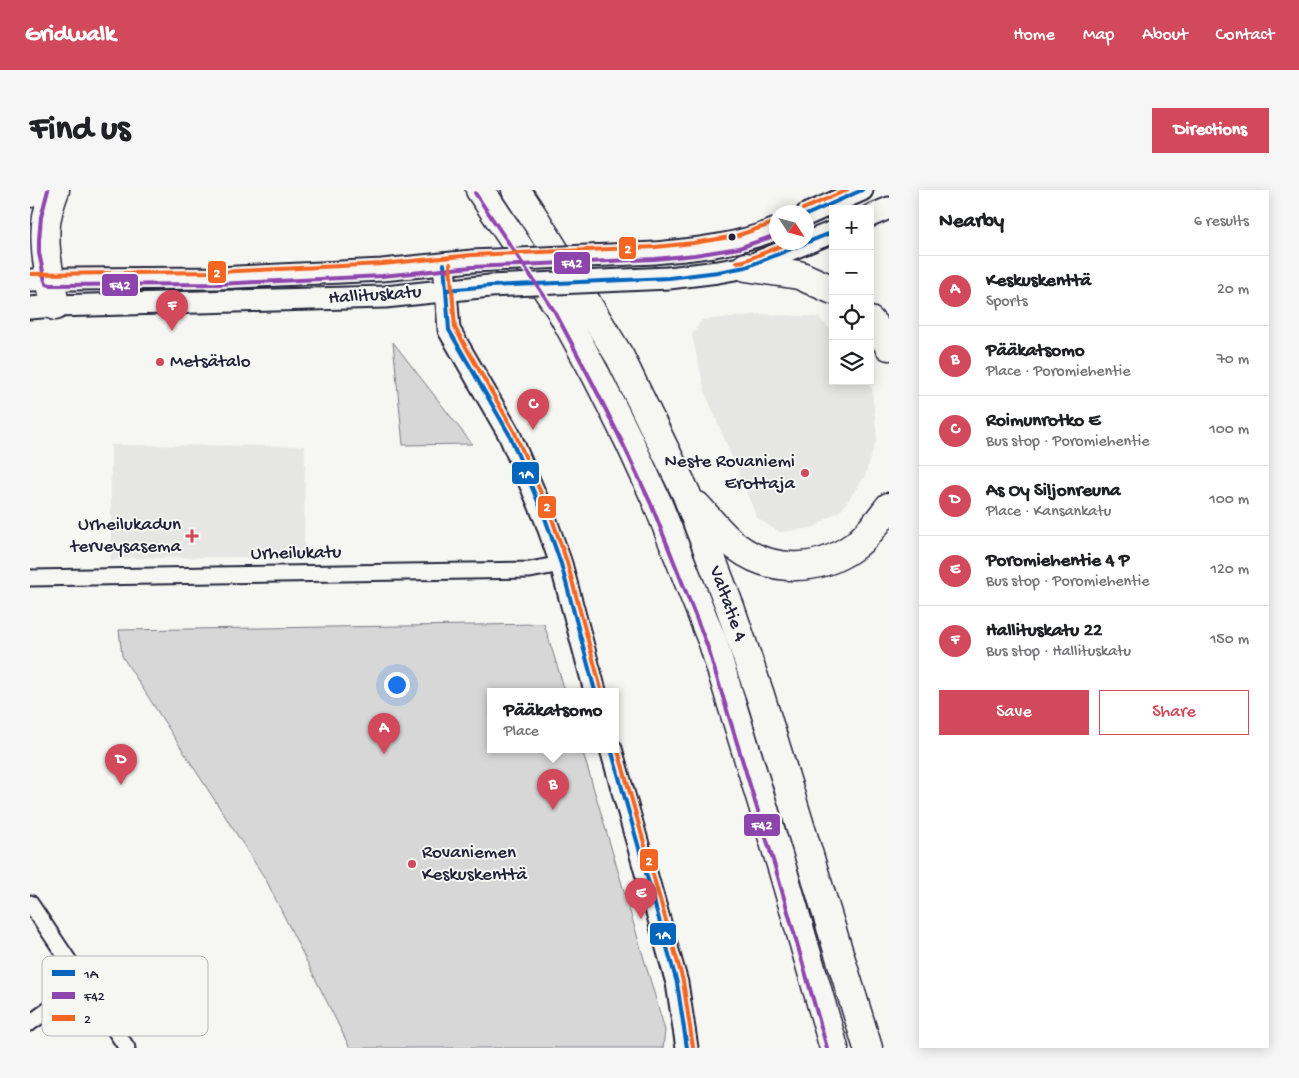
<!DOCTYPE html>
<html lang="en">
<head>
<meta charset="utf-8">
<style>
	:root { --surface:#fff; --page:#f6f6f6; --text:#202124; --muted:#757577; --line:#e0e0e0; --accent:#d1495b }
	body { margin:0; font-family:"Gochi Hand",sans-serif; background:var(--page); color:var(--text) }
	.controls { position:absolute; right:15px; top:15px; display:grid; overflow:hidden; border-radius:0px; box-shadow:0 2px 12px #0003 }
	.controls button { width:45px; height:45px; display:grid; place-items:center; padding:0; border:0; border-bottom:1px solid var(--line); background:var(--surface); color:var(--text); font:25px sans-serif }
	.compass { position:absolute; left:739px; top:15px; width:45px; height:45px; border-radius:50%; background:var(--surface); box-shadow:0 2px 12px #0003; rotate:126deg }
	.you { position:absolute; left:366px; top:494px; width:18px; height:18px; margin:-12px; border:4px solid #fff; border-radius:50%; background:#1a73e8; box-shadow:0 0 0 8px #1a73e833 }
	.badge { display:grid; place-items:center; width:32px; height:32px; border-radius:50%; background:var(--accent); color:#fff; font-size:16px; font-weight:700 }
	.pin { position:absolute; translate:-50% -41px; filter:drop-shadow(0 1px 2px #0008) }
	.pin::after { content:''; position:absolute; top:26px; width:18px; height:15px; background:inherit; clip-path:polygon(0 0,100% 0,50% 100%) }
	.popup { position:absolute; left:457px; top:498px; width:132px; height:65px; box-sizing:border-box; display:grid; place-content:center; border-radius:0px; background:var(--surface); filter:drop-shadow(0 1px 4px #0005); font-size:16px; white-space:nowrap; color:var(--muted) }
	.popup b { font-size:19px; color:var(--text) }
	.popup::after { content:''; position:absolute; left:50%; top:100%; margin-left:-10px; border:10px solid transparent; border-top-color:var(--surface) }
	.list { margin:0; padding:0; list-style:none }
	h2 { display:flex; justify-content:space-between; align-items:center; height:65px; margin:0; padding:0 20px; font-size:21px }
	h2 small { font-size:16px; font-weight:400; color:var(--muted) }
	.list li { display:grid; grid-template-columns:32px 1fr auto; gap:15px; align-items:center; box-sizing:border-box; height:70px; padding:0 20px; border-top:1px solid var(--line) }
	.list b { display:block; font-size:19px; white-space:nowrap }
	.list p { margin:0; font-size:16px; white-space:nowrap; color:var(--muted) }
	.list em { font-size:16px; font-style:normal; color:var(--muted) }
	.actions { display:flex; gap:10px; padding:15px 20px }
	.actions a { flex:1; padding:11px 0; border:1px solid var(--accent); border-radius:0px; text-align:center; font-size:18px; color:var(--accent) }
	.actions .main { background:var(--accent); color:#fff }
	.icon { flex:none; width:28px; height:28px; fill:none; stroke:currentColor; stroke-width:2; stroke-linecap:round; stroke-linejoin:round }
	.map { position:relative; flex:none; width:859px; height:858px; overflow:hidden; border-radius:0px }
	header { display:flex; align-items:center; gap:30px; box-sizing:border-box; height:70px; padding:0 25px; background:var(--accent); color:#fff }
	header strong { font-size:24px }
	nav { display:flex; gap:28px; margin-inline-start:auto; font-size:18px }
	.intro { display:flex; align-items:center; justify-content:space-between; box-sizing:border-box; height:120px; padding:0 30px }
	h1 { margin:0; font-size:35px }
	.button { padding:12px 22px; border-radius:0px; background:var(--accent); color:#fff; font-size:18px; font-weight:700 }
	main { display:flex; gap:30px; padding:0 30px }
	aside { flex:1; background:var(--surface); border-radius:0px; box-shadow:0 2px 12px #0003 }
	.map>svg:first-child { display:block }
	.built { fill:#e6e6e4 }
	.green { fill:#d7d7d7; stroke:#7c7c89 }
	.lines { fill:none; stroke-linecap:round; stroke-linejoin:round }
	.street-casing { stroke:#22223b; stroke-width:19 }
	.secondary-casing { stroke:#22223b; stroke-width:25 }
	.highway-casing { stroke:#22223b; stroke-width:31 }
	.street { stroke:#f6f6f2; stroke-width:15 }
	.secondary { stroke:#f6f6f2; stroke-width:21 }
	.highway { stroke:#f6f6f2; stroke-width:28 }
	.secondary-bridge-casing { stroke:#22223b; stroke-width:25; stroke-linecap:butt }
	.secondary-bridge { stroke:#f6f6f2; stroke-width:21 }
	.bus-1-casing { stroke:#f6f6f2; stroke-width:8 }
	.bus-2-casing { stroke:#f6f6f2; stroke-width:8 }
	.bus-3-casing { stroke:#f6f6f2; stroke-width:8 }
	.bus-1 { stroke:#0065bd; stroke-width:4 }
	.bus-2 { stroke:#8e44ad; stroke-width:4 }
	.bus-3 { stroke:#f26522; stroke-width:4 }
	.bus-dot { fill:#22223b; stroke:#f6f6f2; stroke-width:2 }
	.poi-dot { fill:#d1495b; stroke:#f6f6f2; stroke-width:2 }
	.labels { text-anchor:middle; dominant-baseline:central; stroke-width:4; stroke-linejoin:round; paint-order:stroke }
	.street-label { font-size:19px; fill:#22223b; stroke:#f6f6f2 }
	.poi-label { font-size:19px; fill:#22223b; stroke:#f6f6f2; text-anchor:start }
	.key { fill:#f6f6f2; stroke:#b6b6bb; stroke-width:1 }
	.key-label { font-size:14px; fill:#22223b }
	.line-badge { stroke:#f6f6f2; stroke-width:2 }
	.badge-label { font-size:14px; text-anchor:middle; font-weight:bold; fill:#fff }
</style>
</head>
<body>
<header>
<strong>Gridwalk</strong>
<nav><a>Home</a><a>Map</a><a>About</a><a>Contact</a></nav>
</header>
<div class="intro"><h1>Find us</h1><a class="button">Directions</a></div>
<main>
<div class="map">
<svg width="859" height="858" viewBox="0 0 859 858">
	<rect width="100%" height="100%" fill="#f6f6f2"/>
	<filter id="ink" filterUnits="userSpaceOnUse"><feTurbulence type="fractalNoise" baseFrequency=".02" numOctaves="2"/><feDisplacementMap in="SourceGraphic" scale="10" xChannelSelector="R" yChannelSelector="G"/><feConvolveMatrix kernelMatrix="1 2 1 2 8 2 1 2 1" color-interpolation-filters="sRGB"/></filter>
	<g filter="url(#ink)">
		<g class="built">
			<polygon points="732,124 788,127 803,142 803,191 838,191 842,199 847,248 835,286 812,319 783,338 749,342 727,328 675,202 662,145 672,130"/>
			<polygon points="81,255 275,256 274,370 213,367 100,368 81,371"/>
		</g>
		<g class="green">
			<polygon points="363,152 442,254 373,255"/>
			<polygon points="514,434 535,501 460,501 460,559 552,559 635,840 633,858 320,858 236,690 92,466 89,440"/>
		</g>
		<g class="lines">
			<g class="street-casing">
				<g id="street">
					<polyline points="0,388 500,380 531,374"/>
					<polyline points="0,713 97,858"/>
					<polyline points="0,833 55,794"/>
				</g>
			</g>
			<g class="secondary-casing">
				<g id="secondary">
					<polyline points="776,25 832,0"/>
					<polyline points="840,26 859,18"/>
					<path d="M625,63C666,59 708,55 746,39"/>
					<polyline points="414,74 419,140 479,244 515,328 531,374 565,501"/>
					<polyline points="639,88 688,82 716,77 803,42"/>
					<polyline points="0,90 40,89 188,88 352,80 442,71"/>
					<polyline points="0,118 25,116 355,107 460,96"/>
					<polyline points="581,559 647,793 657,858"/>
				</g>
			</g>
			<g class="highway-casing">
				<g id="highway">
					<polyline points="450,0 530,119 567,187 599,251 627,312 683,453 752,678 804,858"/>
					<polyline points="486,0 507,32 590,167 656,303 700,417 730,505 838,858"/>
					<polyline points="0,3 2,0"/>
					<polyline points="716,77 769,85 803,100"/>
					<path d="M25,116C21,89 13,61 16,34C17,22 21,11 25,0"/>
					<polyline points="840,131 853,146 859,156"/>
					<path d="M667,316C680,330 692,346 707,357C742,383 788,382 823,357C837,347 848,331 859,317"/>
				</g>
			</g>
			<use href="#street" class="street"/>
			<use href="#secondary" class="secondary"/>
			<use href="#highway" class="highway"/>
			<g class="secondary-bridge-casing">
				<g id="secondary-bridge">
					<polyline points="442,71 625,63"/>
					<polyline points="460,96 639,88"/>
				</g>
			</g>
			<use href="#secondary-bridge" class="secondary-bridge"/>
			<g class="bus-1-casing">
				<g id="bus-1">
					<polyline points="776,25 832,0"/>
					<polyline points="414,74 419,140 479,244 515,328 531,374 565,501"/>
					<polyline points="417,100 460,96 639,88 688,82 716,77 803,42"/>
					<polyline points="581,559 647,793 657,858"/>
				</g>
			</g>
			<g class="bus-2-casing">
				<g id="bus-2">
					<polyline points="18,0 11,27 9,50 9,63 15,91 17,94 20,95 188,94 352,86 442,77 625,69 665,65 709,58 746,45"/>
					<polyline points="445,3 525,122 561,190 593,254 621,314 677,455 746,680 797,858"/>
				</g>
			</g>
			<g class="bus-3-casing">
				<g id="bus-3">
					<polyline points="773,19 817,0"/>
					<polyline points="707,72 714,71 760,52"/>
					<polyline points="420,74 425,138 484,241 521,326 537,372 571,499"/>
					<polyline points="0,84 188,82 352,74 442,65 625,57 663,53 706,46 744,33"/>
					<polyline points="587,557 653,791 663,857"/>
				</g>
			</g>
			<use href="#bus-1" class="bus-1"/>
			<use href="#bus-2" class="bus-2"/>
			<use href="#bus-3" class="bus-3"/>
		</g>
	</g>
	<circle class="bus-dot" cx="702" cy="47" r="4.5"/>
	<g class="poi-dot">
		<circle cx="130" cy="172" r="5"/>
		<circle cx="775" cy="283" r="5"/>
		<path d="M159.5 338.5h5v5h5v5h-5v5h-5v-5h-5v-5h5z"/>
		<circle cx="382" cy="674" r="5"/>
	</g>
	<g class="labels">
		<g class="street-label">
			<text transform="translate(345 106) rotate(-4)">Hallituskatu</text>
			<text transform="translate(266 364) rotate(-1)">Urheilukatu</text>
			<text transform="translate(697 414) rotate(70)">Valtatie 4</text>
		</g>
		<g class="poi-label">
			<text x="140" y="172">Metsätalo</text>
			<text x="765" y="272" text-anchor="end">Neste Rovaniemi<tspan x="765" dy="22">Erottaja</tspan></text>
			<text x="151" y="335" text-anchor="end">Urheilukadun<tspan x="151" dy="22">terveysasema</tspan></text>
			<text x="392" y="663">Rovaniemen<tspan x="392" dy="22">Keskuskenttä</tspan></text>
		</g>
	</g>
	<rect x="12" y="766" width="166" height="80" rx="8" class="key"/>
	<rect x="22" y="780" width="23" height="6" fill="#0065bd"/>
	<rect x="22" y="802" width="23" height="7" fill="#8e44ad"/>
	<rect x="22" y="825" width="23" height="6" fill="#f26522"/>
	<g class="key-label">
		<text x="54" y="788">1A</text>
		<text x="54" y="810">F42</text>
		<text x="54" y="833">2</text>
	</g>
	<g class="line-badge">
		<rect x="588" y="46" width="19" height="24" rx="5" fill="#f26522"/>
		<rect x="523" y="61" width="38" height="24" rx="5" fill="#8e44ad"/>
		<rect x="177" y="70" width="20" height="24" rx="5" fill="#f26522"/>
		<rect x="71" y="83" width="38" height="24" rx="5" fill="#8e44ad"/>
		<rect x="481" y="271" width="29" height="24" rx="5" fill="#0065bd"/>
		<rect x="507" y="305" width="20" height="24" rx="5" fill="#f26522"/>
		<rect x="713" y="623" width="38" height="24" rx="5" fill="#8e44ad"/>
		<rect x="609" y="658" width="20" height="24" rx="5" fill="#f26522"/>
		<rect x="619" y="732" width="28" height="24" rx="5" fill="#0065bd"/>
	</g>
	<g class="badge-label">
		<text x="598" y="63">2</text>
		<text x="542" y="77">F42</text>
		<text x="187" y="87">2</text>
		<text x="90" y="99">F42</text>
		<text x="496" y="288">1A</text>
		<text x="517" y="321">2</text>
		<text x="732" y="639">F42</text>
		<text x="619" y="675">2</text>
		<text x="633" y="749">1A</text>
	</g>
</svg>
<div class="controls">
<button>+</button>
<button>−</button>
<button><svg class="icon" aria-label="locate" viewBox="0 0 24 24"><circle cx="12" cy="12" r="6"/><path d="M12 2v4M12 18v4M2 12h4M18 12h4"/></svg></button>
<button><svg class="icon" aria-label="layers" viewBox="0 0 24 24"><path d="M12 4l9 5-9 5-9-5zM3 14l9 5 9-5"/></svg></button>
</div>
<svg class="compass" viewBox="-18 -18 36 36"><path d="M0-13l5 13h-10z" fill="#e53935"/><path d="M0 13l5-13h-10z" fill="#757577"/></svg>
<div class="you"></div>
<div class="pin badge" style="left:354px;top:564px">A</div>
<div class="pin badge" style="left:523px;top:620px">B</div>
<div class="popup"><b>Pääkatsomo</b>Place</div>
<div class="pin badge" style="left:503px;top:240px">C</div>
<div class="pin badge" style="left:91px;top:595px">D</div>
<div class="pin badge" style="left:611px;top:729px">E</div>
<div class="pin badge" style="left:142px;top:141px">F</div>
</div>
<aside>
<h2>Nearby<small>6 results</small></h2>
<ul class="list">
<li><span class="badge">A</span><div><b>Keskuskenttä</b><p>Sports</p></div><em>20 m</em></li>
<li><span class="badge">B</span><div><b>Pääkatsomo</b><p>Place · Poromiehentie</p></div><em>70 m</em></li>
<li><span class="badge">C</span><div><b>Roimunrotko E</b><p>Bus stop · Poromiehentie</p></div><em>100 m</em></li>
<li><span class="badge">D</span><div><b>As Oy Siljonreuna</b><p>Place · Kansankatu</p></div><em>100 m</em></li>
<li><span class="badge">E</span><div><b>Poromiehentie 4 P</b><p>Bus stop · Poromiehentie</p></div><em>120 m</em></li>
<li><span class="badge">F</span><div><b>Hallituskatu 22</b><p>Bus stop · Hallituskatu</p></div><em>150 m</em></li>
</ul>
<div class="actions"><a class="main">Save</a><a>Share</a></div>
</aside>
</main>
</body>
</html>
